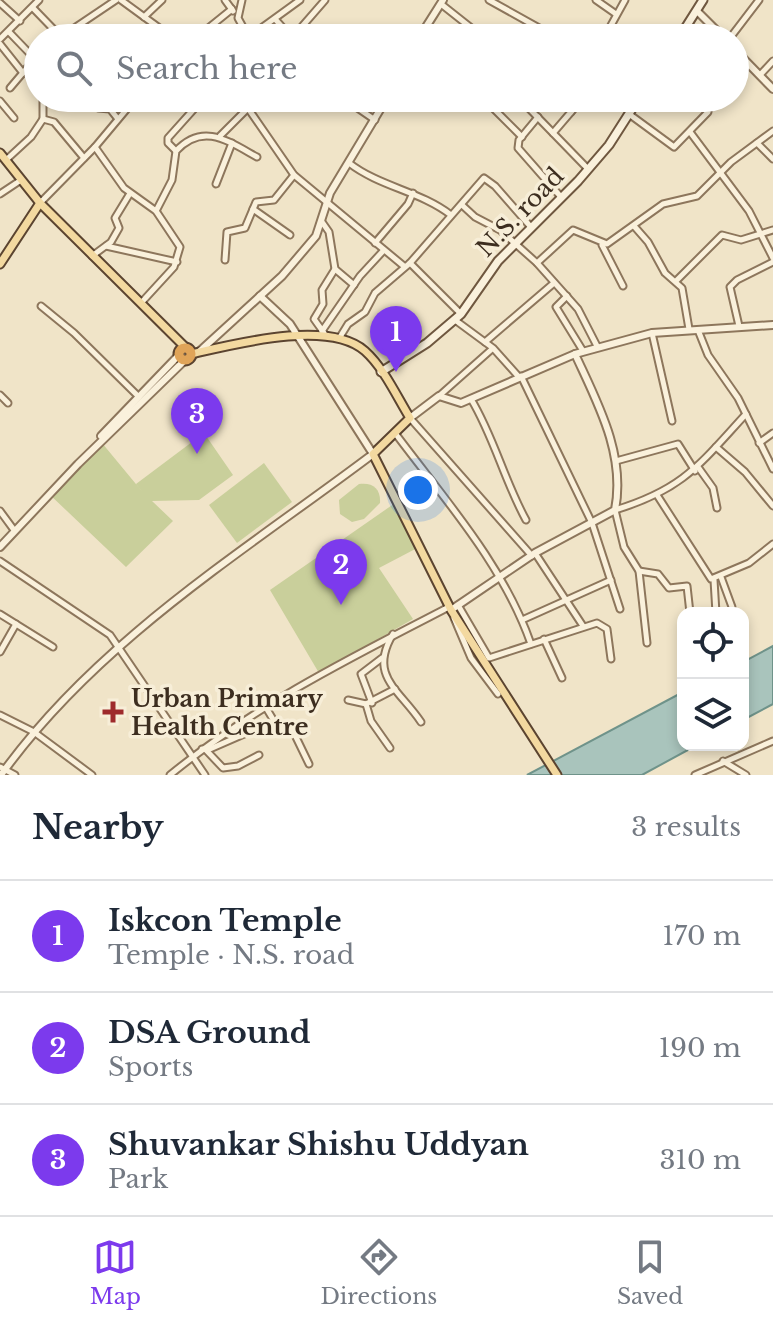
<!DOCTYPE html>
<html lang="en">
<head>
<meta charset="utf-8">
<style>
	:root { --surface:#fff; --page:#f2f2f3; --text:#1f2937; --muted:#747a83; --line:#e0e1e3; --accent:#7c3aed }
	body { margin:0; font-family:"Libre Baskerville",serif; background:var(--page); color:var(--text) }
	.controls { position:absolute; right:24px; bottom:24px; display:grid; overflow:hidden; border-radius:16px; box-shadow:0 4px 12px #0003 }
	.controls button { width:72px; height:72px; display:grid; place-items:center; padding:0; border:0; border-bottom:2px solid var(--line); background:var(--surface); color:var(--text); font:40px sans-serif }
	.you { position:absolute; left:418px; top:490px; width:28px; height:28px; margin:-20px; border:6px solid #fff; border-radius:50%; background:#1a73e8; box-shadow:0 0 0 12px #1a73e833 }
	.badge { display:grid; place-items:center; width:52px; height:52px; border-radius:50%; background:var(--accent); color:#fff; font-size:26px; font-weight:700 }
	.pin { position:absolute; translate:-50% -66px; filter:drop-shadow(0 2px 4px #0008) }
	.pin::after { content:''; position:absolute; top:42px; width:28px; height:24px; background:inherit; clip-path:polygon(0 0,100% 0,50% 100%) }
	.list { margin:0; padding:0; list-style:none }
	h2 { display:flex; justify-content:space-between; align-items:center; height:104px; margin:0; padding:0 32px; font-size:34px }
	h2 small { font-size:26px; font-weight:400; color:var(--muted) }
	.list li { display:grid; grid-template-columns:52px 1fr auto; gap:24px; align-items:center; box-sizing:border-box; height:112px; padding:0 32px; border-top:2px solid var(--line) }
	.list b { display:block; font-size:30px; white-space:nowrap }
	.list p { margin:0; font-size:26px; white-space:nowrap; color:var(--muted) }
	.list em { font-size:26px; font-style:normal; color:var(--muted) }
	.icon { flex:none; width:44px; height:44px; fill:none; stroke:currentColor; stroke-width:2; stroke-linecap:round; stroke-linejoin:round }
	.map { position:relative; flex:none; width:773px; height:775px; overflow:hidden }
	.search { position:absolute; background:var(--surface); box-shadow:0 4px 12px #0003; left:24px; right:24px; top:24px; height:88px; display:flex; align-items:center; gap:20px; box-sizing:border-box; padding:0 28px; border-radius:44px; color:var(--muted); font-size:30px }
	.sheet { height:440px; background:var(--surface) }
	nav { display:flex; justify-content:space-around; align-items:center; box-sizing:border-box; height:112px; border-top:2px solid var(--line); background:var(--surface); font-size:22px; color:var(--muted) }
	nav a { display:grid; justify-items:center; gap:4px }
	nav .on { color:var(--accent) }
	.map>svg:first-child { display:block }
	.green { fill:#c9cf9b }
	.water { fill:#a9c4bc; stroke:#6f938a; stroke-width:2 }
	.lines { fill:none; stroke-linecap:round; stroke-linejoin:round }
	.minor-casing { stroke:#8d765c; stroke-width:9 }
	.tertiary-casing { stroke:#8d765c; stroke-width:10 }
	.secondary-casing { stroke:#6f573f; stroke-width:11 }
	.primary-casing { stroke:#5b4430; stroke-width:11 }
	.motorway-casing { stroke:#5b4430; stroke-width:13 }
	.minor { stroke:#faf1dc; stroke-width:5 }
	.tertiary { stroke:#faf1dc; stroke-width:6 }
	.secondary { stroke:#faf1dc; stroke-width:7 }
	.primary { stroke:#f3d9a0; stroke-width:7 }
	.motorway { stroke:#e0a458; stroke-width:9 }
	.poi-dot { fill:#9e2a2b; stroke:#f7eed8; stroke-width:3 }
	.labels { text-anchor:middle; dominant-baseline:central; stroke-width:7; stroke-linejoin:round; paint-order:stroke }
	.street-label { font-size:24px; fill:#3d2e20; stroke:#f7eed8 }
	.poi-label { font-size:24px; font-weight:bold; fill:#3d2e20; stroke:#f7eed8; text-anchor:start }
</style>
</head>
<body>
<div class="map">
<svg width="773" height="775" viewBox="0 0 773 775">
	<rect width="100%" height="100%" fill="#f0e4c8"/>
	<g class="green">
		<polygon points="204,433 233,475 199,500 152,501 173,521 126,567 48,493 102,443 145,495 136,484"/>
		<polygon points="264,463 292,502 237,543 209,505"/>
		<path d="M359,484C373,482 381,489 380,503L364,519L352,522L340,514L339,500Z"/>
		<polygon points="398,501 421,546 379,568 413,619 319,673 270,590"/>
	</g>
	<g class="water">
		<polygon points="773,646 773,704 743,720 743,662"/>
		<polygon points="683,692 683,745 697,745 642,775 527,775"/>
	</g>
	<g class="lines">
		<g class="minor-casing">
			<g id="minor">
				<polyline points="121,0 173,38"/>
				<polyline points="225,0 233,11"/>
				<polyline points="242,0 238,18 249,38"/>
				<polyline points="489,0 557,38"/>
				<polyline points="596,0 616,14"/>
				<polyline points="0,3 20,21"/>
				<polyline points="441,4 484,38"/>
				<polyline points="33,8 62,38"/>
				<polyline points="144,17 162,0"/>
				<polyline points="275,19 292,38 325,0"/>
				<polyline points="348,31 350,38"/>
				<polyline points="9,32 35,59"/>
				<polyline points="61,37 116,0"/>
				<polyline points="249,37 300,0"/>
				<polyline points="141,38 153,24"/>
				<polyline points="196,38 232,9"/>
				<polyline points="604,38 625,0"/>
				<polyline points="730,38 759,0"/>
				<polyline points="0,39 39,0"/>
				<polyline points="0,44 23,73"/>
				<polyline points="760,75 773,61"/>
				<polyline points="10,88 38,55"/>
				<polyline points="43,98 43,119"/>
				<polyline points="87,98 98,108 110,109 118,119"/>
				<polyline points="241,98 294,175 405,267"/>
				<polyline points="343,98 375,120"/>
				<polyline points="519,98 553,133"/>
				<polyline points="558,98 571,112 553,133 588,169"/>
				<polyline points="0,101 14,118"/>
				<polyline points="488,103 522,137"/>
				<polyline points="571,112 583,98"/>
				<polyline points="629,114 674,147 708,112 709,98"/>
				<polyline points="538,117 519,140 518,148 561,197"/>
				<polyline points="690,132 749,211 773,258"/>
				<polyline points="220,136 248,108"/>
				<polyline points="757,143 773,159"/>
				<polyline points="95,147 124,188 156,211 180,247 174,267 141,303"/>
				<polyline points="176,151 168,143 168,138 194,109"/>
				<polyline points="6,160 31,137 43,119 54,122 84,158"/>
				<path d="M349,163C380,187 420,191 451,215"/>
				<polyline points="216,184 232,143"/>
				<polyline points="0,194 21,180"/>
				<polyline points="40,203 95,147 136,98"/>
				<polyline points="462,205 475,217 500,230 537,263 573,230 607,244 663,204 697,196 731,162 773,131"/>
				<polyline points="253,209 290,235"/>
				<path d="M156,211L172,180L176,151C203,122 228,141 257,157"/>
				<polyline points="322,222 329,232 335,269 354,285"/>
				<polyline points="634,226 648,242 665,273 682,288 689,329"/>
				<polyline points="375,243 408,204 413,193"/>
				<polyline points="602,245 623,286"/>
				<polyline points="106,246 177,262"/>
				<polyline points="92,256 111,242 119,228 115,218 129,195"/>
				<polyline points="225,260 227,232 245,228 256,202 274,200 294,175"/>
				<polyline points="410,263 461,314"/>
				<polyline points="537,263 578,309 597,346"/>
				<polyline points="676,281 722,235 741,240 773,230"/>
				<polyline points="567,296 556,307 583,351"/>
				<polyline points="41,306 74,333 139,397"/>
				<polyline points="455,320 493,348 518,376"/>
				<polyline points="739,326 730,287 737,280 773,262"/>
				<polyline points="698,330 708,355 738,398 773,469"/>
				<polyline points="322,331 360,276 384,250"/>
				<polyline points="324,333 314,319 323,304 322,290 335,269"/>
				<polyline points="652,333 672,421"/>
				<polyline points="340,337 348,324 365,312 375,293 410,263 484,178 495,186 530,226"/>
				<polyline points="485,342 554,283"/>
				<polyline points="521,376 592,523 620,609"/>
				<polyline points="0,395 8,403"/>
				<polyline points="439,396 492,349"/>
				<path d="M471,399C494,437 504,480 526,520"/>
				<polyline points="410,418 532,556"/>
				<path d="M395,433C445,500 503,564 531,644"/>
				<polyline points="759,443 773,433"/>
				<polyline points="716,447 745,472 773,506"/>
				<polyline points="616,461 678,444 695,471"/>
				<polyline points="698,467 713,488 717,508"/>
				<polyline points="657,495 711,579 749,563 773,544"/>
				<polyline points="0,511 14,530"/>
				<polyline points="535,553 583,626"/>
				<polyline points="0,561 110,635 205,775"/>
				<polyline points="639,571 658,574 669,588 687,586 690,613"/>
				<polyline points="721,577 732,607"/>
				<polyline points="714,580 716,613"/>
				<polyline points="458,605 489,658 597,623 607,629 611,659"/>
				<polyline points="0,614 53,647"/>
				<polyline points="454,618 471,658 498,694"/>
				<polyline points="522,620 611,580"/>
				<path d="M393,634C368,676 399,689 421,722"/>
				<polyline points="544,639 562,678"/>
				<path d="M647,643L639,571L624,547L615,510C684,489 700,464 746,414"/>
				<polyline points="0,652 16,624"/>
				<polyline points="348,700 366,704 395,689"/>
				<polyline points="372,703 361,674 382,658"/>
				<polyline points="366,704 371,721 390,748"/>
				<polyline points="265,706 274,721 293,731 309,764"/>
				<polyline points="0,715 34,732 92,775"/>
				<polyline points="202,749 210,749 274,721"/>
				<polyline points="205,749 223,768 238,766 259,755"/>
				<polyline points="723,761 746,775"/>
				<polyline points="0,767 15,775"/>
				<path d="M170,775C257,704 350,658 449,607"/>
				<polyline points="695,775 773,741"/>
			</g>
		</g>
		<g class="tertiary-casing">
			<g id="tertiary">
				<polyline points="697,11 724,38"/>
				<polyline points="419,38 443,0"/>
				<polyline points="735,50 773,89"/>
				<polyline points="200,351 282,276 316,236 330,193 387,98"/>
				<polyline points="410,418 439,396 461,403 575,354"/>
				<polyline points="101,436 179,355"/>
				<polyline points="0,547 78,464 185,360"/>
				<path d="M451,610L535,553L615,510C626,454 597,402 575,354L652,333L773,325"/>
				<path d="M1,775C97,641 243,552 373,454L290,324L260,296"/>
			</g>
		</g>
		<g class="secondary-casing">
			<g id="secondary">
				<polyline points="679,38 703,0"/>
				<polyline points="381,372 427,343 461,314 498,261 578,181 609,145 639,98"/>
			</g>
		</g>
		<g class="primary-casing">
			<g id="primary">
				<polyline points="0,153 40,203 185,347"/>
				<polyline points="0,264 40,203"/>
				<path d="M191,354C235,344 329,319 365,351C384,368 397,397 410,418L373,454L451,610L557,775"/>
			</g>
		</g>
		<g class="motorway-casing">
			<circle id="motorway" cx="185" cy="354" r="6"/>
		</g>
		<use href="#minor" class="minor"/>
		<use href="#tertiary" class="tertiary"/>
		<use href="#secondary" class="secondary"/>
		<use href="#primary" class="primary"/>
		<use href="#motorway" class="motorway"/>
	</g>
	<path class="poi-dot" d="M109 700h8v8h8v8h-8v8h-8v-8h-8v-8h8z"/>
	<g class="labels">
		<g class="street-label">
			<text transform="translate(520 212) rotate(-46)">N.S. road</text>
		</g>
		<g class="poi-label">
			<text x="131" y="698">Urban Primary<tspan x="131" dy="28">Health Centre</tspan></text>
		</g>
	</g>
</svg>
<div class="controls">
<button><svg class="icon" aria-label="locate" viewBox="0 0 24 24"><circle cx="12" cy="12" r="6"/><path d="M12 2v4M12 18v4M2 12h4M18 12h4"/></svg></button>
<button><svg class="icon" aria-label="layers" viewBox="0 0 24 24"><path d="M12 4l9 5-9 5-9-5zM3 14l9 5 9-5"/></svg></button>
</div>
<div class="you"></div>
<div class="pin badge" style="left:396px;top:372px">1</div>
<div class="pin badge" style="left:341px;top:605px">2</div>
<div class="pin badge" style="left:197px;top:454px">3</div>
<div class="search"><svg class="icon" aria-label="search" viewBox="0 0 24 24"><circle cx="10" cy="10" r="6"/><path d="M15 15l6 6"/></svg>Search here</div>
</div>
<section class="sheet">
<h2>Nearby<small>3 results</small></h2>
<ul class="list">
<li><span class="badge">1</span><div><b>Iskcon Temple</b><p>Temple · N.S. road</p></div><em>170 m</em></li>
<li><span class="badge">2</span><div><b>DSA Ground</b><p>Sports</p></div><em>190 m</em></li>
<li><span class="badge">3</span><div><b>Shuvankar Shishu Uddyan</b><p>Park</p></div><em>310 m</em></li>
</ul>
</section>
<nav>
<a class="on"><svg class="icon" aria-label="map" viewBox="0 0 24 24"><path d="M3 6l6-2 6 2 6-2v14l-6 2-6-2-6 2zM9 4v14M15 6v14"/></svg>Map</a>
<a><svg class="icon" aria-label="directions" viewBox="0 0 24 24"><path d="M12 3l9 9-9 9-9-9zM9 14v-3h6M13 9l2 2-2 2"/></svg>Directions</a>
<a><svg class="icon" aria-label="saved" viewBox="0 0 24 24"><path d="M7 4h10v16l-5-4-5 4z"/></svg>Saved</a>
</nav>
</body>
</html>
